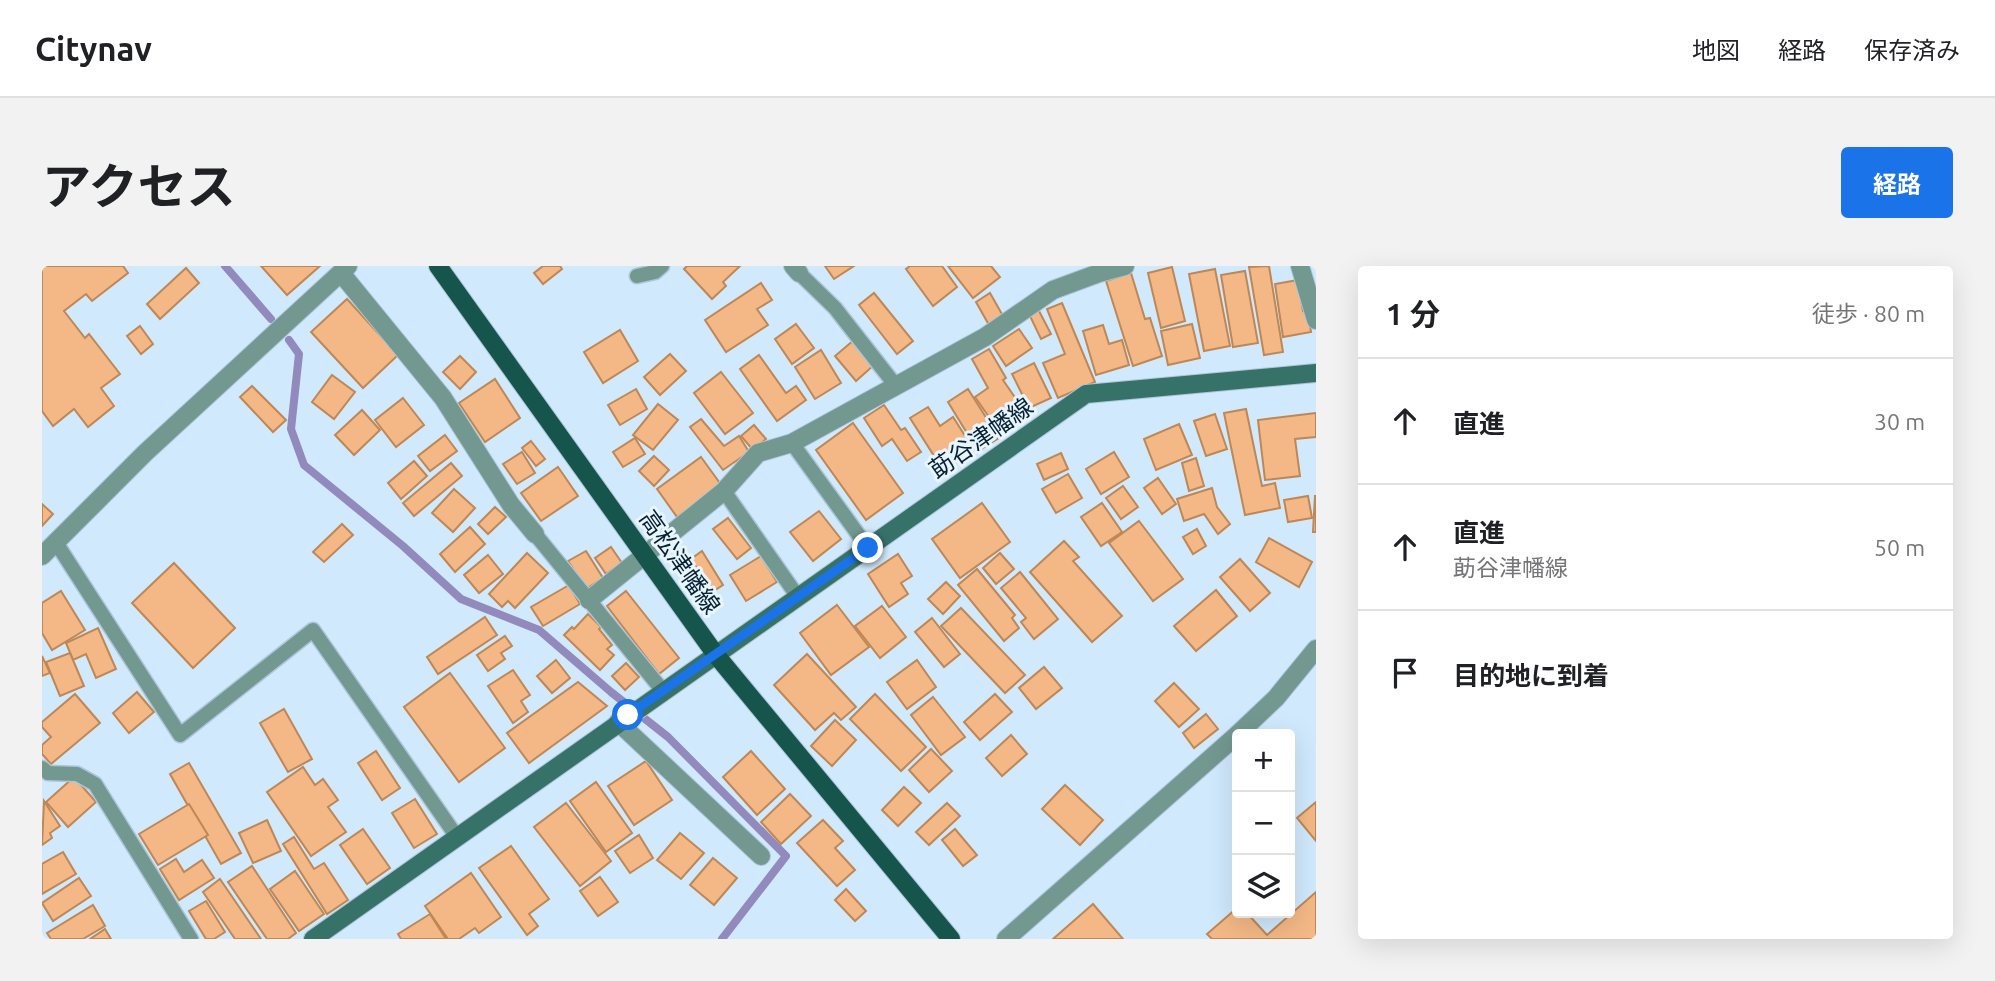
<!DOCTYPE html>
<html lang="ja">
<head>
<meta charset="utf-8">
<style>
	:root { --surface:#fff; --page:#f2f2f2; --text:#202124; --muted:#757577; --line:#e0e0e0; --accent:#1a73e8 }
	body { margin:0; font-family:Ubuntu,"Noto Sans JP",sans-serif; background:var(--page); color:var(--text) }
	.controls { position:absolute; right:21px; bottom:21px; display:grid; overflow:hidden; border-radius:7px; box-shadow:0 7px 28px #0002 }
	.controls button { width:63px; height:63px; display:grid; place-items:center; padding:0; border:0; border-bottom:2px solid var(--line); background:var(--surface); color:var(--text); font:35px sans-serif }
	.stop { position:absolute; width:21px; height:21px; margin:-16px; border:5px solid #1a73e8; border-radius:50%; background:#fff }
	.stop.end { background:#1a73e8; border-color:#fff; box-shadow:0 2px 7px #0008 }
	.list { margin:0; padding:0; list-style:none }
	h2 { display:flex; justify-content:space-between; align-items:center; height:91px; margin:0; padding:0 28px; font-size:30px }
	h2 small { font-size:23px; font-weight:400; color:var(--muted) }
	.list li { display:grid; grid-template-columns:46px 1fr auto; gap:21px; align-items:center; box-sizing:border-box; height:126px; padding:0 28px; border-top:2px solid var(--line) }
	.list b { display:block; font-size:26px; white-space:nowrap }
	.list p { margin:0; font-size:23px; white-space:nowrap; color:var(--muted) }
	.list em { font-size:23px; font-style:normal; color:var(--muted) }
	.icon { flex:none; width:38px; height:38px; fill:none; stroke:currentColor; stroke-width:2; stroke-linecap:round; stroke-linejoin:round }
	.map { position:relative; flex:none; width:1274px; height:673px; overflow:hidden; border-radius:7px }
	header { display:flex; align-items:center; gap:42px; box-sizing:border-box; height:98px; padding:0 35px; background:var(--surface); border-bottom:2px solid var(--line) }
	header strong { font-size:33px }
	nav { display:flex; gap:38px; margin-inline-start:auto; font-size:24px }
	.intro { display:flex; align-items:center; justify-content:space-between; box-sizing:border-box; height:168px; padding:0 42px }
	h1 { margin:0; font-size:49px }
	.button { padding:18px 32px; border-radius:7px; background:var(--accent); color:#fff; font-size:24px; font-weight:700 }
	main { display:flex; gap:42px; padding:0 42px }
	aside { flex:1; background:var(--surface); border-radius:7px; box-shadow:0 7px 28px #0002 }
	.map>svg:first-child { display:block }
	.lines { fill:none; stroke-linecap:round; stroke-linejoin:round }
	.stream { stroke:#9289bd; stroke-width:8 }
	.building { fill:#f3b885; stroke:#be8756; stroke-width:2 }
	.lane-casing { stroke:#acc5d8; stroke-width:17 }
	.street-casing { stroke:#acc5d8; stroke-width:20 }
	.secondary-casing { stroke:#acc5d8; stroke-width:20 }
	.primary-casing { stroke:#acc5d8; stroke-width:20 }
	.lane { stroke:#729890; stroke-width:14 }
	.street { stroke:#729890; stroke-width:18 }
	.secondary { stroke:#377268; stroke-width:18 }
	.primary { stroke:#15554c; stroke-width:18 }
	.route { stroke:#1a73e8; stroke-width:9 }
	.labels { text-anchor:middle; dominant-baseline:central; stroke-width:6; stroke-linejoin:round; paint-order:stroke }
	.street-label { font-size:24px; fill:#062133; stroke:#e8f4fe }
</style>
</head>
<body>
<header>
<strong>Citynav</strong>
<nav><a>地図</a><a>経路</a><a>保存済み</a></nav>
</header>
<div class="intro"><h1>アクセス</h1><a class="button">経路</a></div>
<main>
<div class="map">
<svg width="1274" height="673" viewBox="0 0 1274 673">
	<rect width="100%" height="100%" fill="#d0e9fc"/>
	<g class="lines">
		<g class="stream">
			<polyline points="183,0 229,53"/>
			<polyline points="247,74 257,88 249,163 262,199 361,280 419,333 497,364 569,426 626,471 744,590 680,673"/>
		</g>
	</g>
	<g class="building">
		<polygon points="0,0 81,0 86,7 50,35 44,28 22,45 43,72 47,68 78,108 59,122 72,140 46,161 32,143 11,160 0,145"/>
		<polygon points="219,0 278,0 245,29"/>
		<polygon points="501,0 518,0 520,3 501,18 492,7"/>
		<polygon points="645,0 698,0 681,16 684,20 670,33 642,3"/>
		<polygon points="783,0 812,0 792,13"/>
		<polygon points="868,0 900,0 915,21 891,40 864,3"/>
		<polygon points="906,0 949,0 958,11 931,32"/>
		<polygon points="1227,0 1241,86 1222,89 1207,1"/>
		<polygon points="1130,1 1143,55 1119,62 1106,7"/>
		<polygon points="144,2 157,17 118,53 105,38"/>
		<polygon points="1173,3 1188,80 1162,85 1147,8"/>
		<polygon points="1203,5 1216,77 1191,81 1179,9"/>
		<polygon points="1089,7 1103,53 1108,52 1120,90 1091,100 1064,15"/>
		<polygon points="1256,14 1261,45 1266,44 1269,66 1241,71 1233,18"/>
		<polygon points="719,17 730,34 715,43 726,59 684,86 663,54"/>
		<polygon points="832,27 871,75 855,88 817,39"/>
		<polygon points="948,27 961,50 947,59 934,36"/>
		<polygon points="305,33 356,89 321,122 269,66"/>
		<polygon points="1020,37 1053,116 1016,132 1001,97 1023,88 1005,43"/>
		<polygon points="996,43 1009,68 999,73 987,48"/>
		<polygon points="754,58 772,82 750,98 733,73"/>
		<polygon points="1150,58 1158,92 1126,99 1119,65"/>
		<polygon points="1061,59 1067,78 1080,74 1087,99 1054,109 1041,65"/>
		<polygon points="98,60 111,78 99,88 85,70"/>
		<polygon points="977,63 990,82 964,100 951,80"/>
		<polygon points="578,64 596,95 561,117 542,86"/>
		<polygon points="812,74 832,99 814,115 793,90"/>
		<polygon points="947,83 964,112 961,114 981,143 954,161 933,131 946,122 930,93"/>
		<polygon points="779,84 799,117 773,133 753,101"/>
		<polygon points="628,88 644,105 618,129 602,111"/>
		<polygon points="717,89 744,127 754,120 764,134 735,155 698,103"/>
		<polygon points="418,90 434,106 418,123 401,106"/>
		<polygon points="992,97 1009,132 987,142 970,108"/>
		<polygon points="679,106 711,147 683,168 652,127"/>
		<polygon points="290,109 313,126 292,153 270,136"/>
		<polygon points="453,113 478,152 443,176 417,137"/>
		<polygon points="210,120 244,154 231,166 198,131"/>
		<polygon points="594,123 605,143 578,159 566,139"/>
		<polygon points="926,123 957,172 936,185 906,136"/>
		<polygon points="361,132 382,159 354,181 333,154"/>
		<polygon points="616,138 636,154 611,184 591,169"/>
		<polygon points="842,139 859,164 863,162 879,186 865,195 850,173 840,180 822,152"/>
		<polygon points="886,141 898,160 911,151 932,184 901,204 868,152"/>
		<polygon points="1204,143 1220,220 1233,217 1238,242 1203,249 1182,147"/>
		<polygon points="320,144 338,164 312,189 293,169"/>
		<polygon points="1274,147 1274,171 1253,173 1258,210 1223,214 1216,154"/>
		<polygon points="1173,148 1185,183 1164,190 1152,155"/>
		<polygon points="659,153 682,180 697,170 707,186 681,204 648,161"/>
		<polygon points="811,157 861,227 824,254 774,184"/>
		<polygon points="1137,158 1150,189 1114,204 1102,173"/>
		<polygon points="712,159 724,173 711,184 699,170"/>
		<polygon points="403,169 415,185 388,205 376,190"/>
		<polygon points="593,172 603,188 581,201 571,186"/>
		<polygon points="489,175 503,193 494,200 480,182"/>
		<polygon points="480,186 493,207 475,218 461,198"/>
		<polygon points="1072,186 1087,211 1059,228 1044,203"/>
		<polygon points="1019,187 1026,203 1002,214 995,198"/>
		<polygon points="612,190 627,204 612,220 597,205"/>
		<polygon points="659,191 680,220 635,251 615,223"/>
		<polygon points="1154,192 1162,220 1147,225 1140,197"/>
		<polygon points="372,195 385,210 359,233 346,217"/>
		<polygon points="409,197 420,210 372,250 361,237"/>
		<polygon points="516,201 536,230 499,255 479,227"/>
		<polygon points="1026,208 1040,232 1014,247 1000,223"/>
		<polygon points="1116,212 1134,238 1120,248 1102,222"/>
		<polygon points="1081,220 1096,241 1079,253 1064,232"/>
		<polygon points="1170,222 1175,241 1188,258 1176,268 1162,248 1142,255 1135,233"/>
		<polygon points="412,223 433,242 411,266 390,247"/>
		<polygon points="1266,230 1270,252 1246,256 1242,234"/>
		<polygon points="1273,230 1274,230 1274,266 1271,266"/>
		<polygon points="940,237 968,276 918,312 890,273"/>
		<polygon points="1060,237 1080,266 1059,280 1039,251"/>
		<polygon points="0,238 11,248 0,260"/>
		<polygon points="453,241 464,251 446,268 436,258"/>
		<polygon points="777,245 799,273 771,295 748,266"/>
		<polygon points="686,252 709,282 695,293 671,263"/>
		<polygon points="1097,255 1141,313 1111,335 1067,277"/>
		<polygon points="300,258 311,269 282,296 271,286"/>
		<polygon points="428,261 443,278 413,306 398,288"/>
		<polygon points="1155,263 1164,280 1151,288 1141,271"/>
		<polygon points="1227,272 1270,296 1257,321 1214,296"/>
		<polygon points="1022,275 1037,291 1031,295 1080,350 1050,376 988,306"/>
		<polygon points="569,281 580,297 564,308 553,292"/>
		<polygon points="544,285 561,312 544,323 526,295"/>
		<polygon points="660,285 681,319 670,326 649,293"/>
		<polygon points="485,287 506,307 473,342 466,335 460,341 447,328"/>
		<polygon points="958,287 972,303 954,318 941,302"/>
		<polygon points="856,288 870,310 859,317 866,328 847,341 826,308"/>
		<polygon points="446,289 461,308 437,327 422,309"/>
		<polygon points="719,290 735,316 704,335 688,309"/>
		<polygon points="1198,293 1228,327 1208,345 1178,311"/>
		<polygon points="132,297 193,362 151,402 90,337"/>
		<polygon points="935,303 973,349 970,352 977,362 962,375 916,319"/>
		<polygon points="978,306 1016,353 992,373 979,356 984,352 959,322"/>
		<polygon points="904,316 918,330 901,348 886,333"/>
		<polygon points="527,319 538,338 501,360 489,341"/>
		<polygon points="1174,324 1195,350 1154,385 1132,360"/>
		<polygon points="19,325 43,364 10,384 0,367 0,337"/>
		<polygon points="584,325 637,392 617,408 565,340"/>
		<polygon points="795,339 827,381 789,409 758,367"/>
		<polygon points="840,340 864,371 838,392 813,360"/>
		<polygon points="919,342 983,409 963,427 899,360"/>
		<polygon points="546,348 559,361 557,363 570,379 565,383 572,389 558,404 522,369 530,361 532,363"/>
		<polygon points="443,351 455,369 396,408 385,391"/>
		<polygon points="890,352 918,388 902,401 873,366"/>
		<polygon points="56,362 74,403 54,412 44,388 31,394 24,377"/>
		<polygon points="463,370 470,380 459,387 463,393 446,405 435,389"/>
		<polygon points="28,387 42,420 18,430 4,396"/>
		<polygon points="765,388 814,441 799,454 792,447 773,464 732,419"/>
		<polygon points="0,390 8,407 0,410"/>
		<polygon points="514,394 528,412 510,427 495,410"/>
		<polygon points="875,394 894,421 865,443 845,416"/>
		<polygon points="584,397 597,411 583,424 570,410"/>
		<polygon points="1002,401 1020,422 994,443 977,422"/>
		<polygon points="471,404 488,429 479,435 486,446 471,457 446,420"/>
		<polygon points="408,407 463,482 417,516 362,441"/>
		<polygon points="536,416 565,440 487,497 465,467"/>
		<polygon points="1132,417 1157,443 1137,461 1113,435"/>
		<polygon points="95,426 112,446 87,467 71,447"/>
		<polygon points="33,428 58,457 9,498 0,488 0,479 9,471 0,461 0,456"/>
		<polygon points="833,428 884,481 859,505 808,453"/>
		<polygon points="953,428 970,446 938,474 922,456"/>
		<polygon points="891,431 923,471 899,489 869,449"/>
		<polygon points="242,443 270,493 246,506 218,457"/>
		<polygon points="1164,448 1176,463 1152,482 1141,467"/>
		<polygon points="793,454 814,474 790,500 769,480"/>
		<polygon points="969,469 985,488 960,510 944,492"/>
		<polygon points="889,483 910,505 887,526 867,504"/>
		<polygon points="334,485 358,522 340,534 316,497"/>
		<polygon points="709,485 743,523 715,549 681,511"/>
		<polygon points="604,495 630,534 592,559 566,520"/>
		<polygon points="147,497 199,587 179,598 128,508"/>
		<polygon points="261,501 273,519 281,513 296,534 286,541 304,566 269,590 225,526"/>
		<polygon points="32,511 54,536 26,561 4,536"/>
		<polygon points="554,516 590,567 564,586 528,535"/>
		<polygon points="1023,519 1061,554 1038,579 1000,543"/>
		<polygon points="862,521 879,537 856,560 840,544"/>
		<polygon points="748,528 769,550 739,578 719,556"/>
		<polygon points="373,533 395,568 372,582 350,547"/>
		<polygon points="2,535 18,560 8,567 10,572 0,579"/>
		<polygon points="1274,536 1274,575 1255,552"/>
		<polygon points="524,537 569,595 538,620 492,561"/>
		<polygon points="905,537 918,550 887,579 874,566"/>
		<polygon points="147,538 166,569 116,599 97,568"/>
		<polygon points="225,554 239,585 211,597 197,567"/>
		<polygon points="781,554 801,575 793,582 813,604 795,620 755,577"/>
		<polygon points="321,563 348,602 325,618 298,579"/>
		<polygon points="913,563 935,589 921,600 900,574"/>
		<polygon points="638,567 662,587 639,613 615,594"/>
		<polygon points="597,569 611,592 588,607 573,585"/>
		<polygon points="252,571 272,603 282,597 306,634 285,648 241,578"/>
		<polygon points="469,580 507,633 487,648 496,660 485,669 437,602"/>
		<polygon points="21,586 34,608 0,628 0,598"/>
		<polygon points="671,592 695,612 672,639 648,619"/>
		<polygon points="134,593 142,606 160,594 172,612 137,634 118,603"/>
		<polygon points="210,600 254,667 246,673 225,673 186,616"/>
		<polygon points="253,605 282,648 257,665 228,623"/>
		<polygon points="429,607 459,651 437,667 433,662 417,673 406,673 383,640"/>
		<polygon points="558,611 576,636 556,650 538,625"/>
		<polygon points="37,612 49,630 11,655 0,637"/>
		<polygon points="178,613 219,673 193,673 161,626"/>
		<polygon points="804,623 824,645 813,655 793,634"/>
		<polygon points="1274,626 1274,673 1170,673 1165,668 1195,642 1195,647 1205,647 1225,669"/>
		<polygon points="164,635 183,666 172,673 164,673 147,645"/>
		<polygon points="1051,638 1081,673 1011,673"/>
		<polygon points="51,639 63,660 41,673 9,673 5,667"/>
		<polygon points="388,648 404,673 359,673 356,668"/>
		<polygon points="63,663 69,673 48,673"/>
	</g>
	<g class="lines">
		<g class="lane-casing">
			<g id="lane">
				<polyline points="757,7 793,42 854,120"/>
				<polyline points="595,10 613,6 620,0"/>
				<polyline points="750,177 826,282"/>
				<polyline points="682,225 756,331"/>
				<polyline points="493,268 621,425"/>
				<polyline points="13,275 138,469 271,364 415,571"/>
				<polyline points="0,502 6,507 35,508 53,518 149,673"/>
			</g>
		</g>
		<g class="street-casing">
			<g id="street">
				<polyline points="751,0 757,7"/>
				<polyline points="1258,0 1274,54"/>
				<polyline points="299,7 401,132 469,239 493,268"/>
				<polyline points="0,290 103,187 306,0"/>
				<polyline points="547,334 682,225 716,187 750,177 943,71 1011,24 1057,7 1083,0"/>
				<polyline points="576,456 719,590"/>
				<polyline points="1196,468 1234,432 1274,383"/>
				<polyline points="964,673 1195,469"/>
			</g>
		</g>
		<g class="secondary-casing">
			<polyline id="secondary" points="271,673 1044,128 1274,107"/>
		</g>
		<g class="primary-casing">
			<polyline id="primary" points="396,0 674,389 909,673"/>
		</g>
		<use href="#lane" class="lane"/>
		<use href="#street" class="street"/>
		<use href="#secondary" class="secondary"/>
		<use href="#primary" class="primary"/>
	</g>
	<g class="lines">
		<polyline class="route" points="586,449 826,282"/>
	</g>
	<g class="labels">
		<g class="street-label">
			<text transform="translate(939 172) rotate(-35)">莇谷津幡線</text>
			<text transform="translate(638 296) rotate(55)">高松津幡線</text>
		</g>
	</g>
</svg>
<div class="controls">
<button>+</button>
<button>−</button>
<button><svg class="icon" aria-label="layers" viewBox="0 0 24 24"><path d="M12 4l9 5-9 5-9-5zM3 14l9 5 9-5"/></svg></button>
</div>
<div class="stop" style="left:586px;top:449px"></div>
<div class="stop end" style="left:826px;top:282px"></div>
</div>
<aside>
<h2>1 分<small>徒歩 · 80 m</small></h2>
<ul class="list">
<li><svg class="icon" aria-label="ahead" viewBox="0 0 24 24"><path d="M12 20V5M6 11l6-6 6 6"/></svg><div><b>直進</b></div><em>30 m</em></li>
<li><svg class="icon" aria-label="ahead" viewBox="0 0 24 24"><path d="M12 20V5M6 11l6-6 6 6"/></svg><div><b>直進</b><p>莇谷津幡線</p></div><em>50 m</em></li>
<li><svg class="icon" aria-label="arrive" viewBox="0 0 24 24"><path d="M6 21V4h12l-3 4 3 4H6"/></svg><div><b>目的地に到着</b></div></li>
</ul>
</aside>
</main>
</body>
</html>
